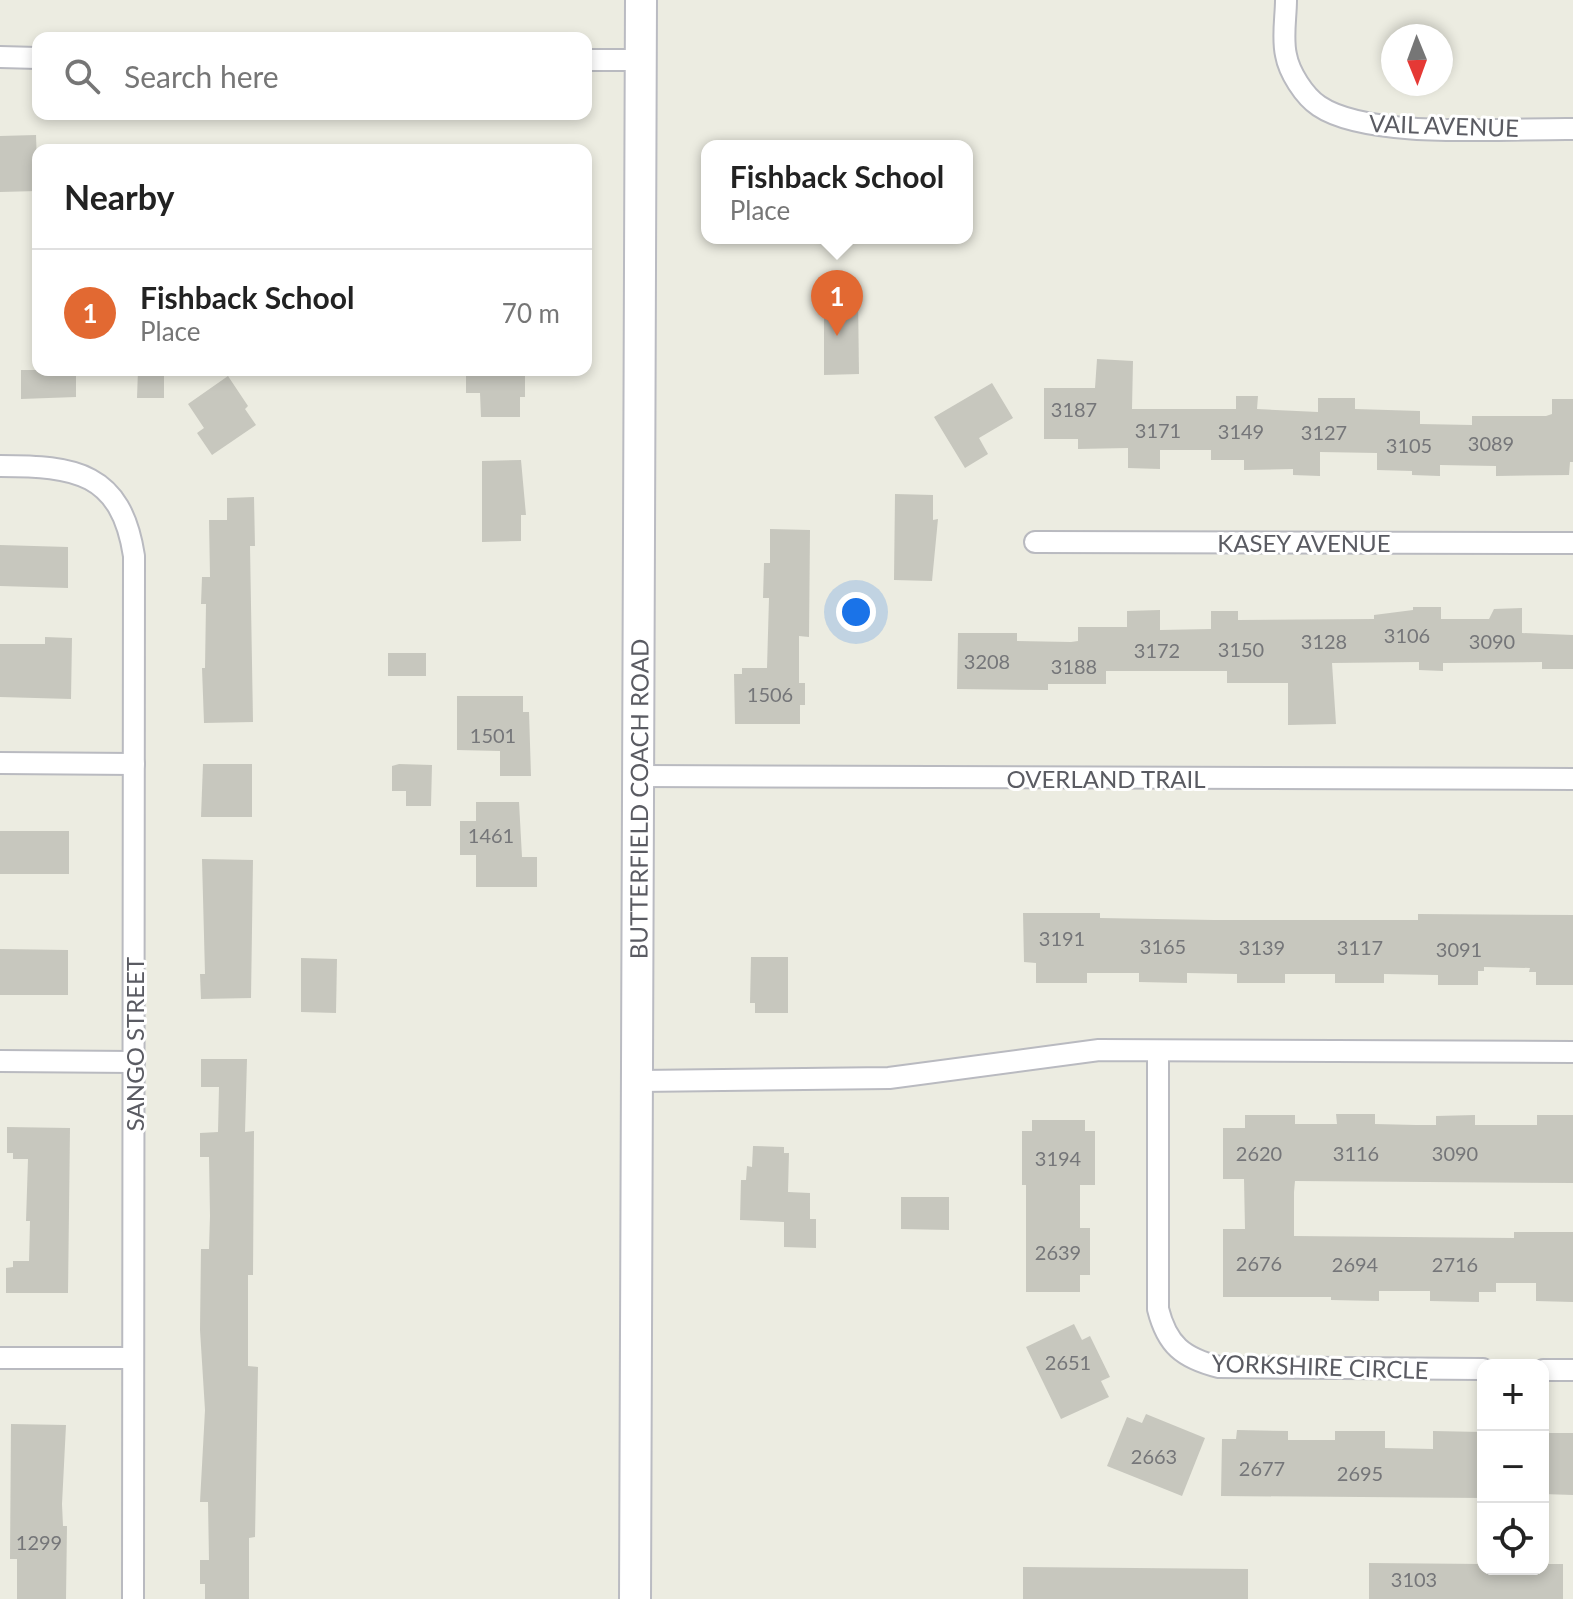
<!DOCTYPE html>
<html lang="en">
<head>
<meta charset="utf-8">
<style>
	:root { --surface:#fff; --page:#f6f6f6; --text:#222; --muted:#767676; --line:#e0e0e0; --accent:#e26932 }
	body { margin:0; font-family:Lato,sans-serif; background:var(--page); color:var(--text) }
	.controls { position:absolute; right:24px; bottom:24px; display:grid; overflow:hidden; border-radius:16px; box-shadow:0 4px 12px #0003 }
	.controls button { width:72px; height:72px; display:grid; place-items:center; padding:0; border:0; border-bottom:2px solid var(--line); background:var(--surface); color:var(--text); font:40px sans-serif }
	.compass { position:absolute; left:1381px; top:24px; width:72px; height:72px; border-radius:50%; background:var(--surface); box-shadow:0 4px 12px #0003; rotate:179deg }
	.you { position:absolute; left:856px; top:612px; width:28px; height:28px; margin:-20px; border:6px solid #fff; border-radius:50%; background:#1a73e8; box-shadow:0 0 0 12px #1a73e833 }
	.badge { display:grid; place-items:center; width:52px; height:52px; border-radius:50%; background:var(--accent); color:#fff; font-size:26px; font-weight:700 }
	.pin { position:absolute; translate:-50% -66px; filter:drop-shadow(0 2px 4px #0008) }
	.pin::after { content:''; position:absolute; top:42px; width:28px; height:24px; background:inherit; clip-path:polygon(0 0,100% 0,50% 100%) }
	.popup { position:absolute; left:701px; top:140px; width:272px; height:104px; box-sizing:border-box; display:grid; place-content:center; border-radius:16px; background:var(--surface); filter:drop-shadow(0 2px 6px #0005); font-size:26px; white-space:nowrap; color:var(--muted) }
	.popup b { font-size:30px; color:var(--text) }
	.popup::after { content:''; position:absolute; left:50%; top:100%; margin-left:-16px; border:16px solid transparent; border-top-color:var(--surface) }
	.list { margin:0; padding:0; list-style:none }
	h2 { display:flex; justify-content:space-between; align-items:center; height:104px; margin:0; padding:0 32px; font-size:34px }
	h2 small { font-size:26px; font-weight:400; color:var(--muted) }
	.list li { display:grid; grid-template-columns:52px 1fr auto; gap:24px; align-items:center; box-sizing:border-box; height:128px; padding:0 32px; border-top:2px solid var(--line) }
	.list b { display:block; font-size:30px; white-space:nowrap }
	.list p { margin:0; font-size:26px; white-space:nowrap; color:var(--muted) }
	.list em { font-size:26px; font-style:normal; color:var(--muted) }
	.icon { flex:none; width:44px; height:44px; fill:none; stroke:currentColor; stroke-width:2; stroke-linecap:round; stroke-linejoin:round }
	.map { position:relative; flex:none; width:1573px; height:1599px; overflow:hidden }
	.search { position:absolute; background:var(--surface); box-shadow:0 4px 12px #0003; left:32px; top:32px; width:560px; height:88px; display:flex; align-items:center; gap:20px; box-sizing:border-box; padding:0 28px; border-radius:16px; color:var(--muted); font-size:30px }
	.panel { position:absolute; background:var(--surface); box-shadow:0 4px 12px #0003; left:32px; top:144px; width:560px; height:232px; border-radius:16px }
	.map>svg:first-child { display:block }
	.building { fill:#c7c7be }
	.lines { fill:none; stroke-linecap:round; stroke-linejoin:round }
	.minor-casing { stroke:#b9bac0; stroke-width:24 }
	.secondary-casing { stroke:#babbc2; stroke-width:34 }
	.minor { stroke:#fff; stroke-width:20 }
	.secondary { stroke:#fff; stroke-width:30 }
	.labels { text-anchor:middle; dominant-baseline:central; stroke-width:6; stroke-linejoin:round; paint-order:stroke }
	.number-label { font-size:20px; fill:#757679 }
	.street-label { font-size:24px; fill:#5a5b62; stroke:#fff }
</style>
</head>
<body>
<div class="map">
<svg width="1573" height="1599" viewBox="0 0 1573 1599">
	<rect width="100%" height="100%" fill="#ecece1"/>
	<g class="building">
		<polygon points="36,135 38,191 0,192 0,136"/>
		<polygon points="824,298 858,298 859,374 824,375"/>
		<polygon points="1097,359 1133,361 1132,409 1236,409 1236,396 1258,396 1257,409 1318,412 1318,398 1355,398 1355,409 1420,411 1420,424 1472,425 1472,416 1546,416 1552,414 1552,399 1573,399 1573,462 1570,462 1569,475 1496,476 1496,466 1440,465 1440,476 1412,475 1412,471 1377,470 1377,453 1320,452 1320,476 1293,475 1293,469 1244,470 1244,460 1211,460 1211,450 1160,450 1160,469 1128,468 1128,448 1078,449 1078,439 1044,439 1044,388 1095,388"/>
		<polygon points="21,370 76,370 76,397 21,399"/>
		<polygon points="138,370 164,370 164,398 137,398"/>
		<polygon points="466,370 525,371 525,397 520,397 520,417 481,417 480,393 466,393"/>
		<polygon points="228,376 248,406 245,409 256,425 212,455 197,433 204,428 188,404"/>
		<polygon points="992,383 1013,418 979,438 988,454 965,468 934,417"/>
		<polygon points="521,460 526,515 521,515 521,541 482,542 482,461"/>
		<polygon points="895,494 933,495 933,520 938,519 932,581 894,580"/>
		<polygon points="254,497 255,546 250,546 253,722 204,723 202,668 205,668 206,604 201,604 202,577 210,577 209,520 227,520 227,498"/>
		<polygon points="770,529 810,530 809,637 799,636 799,683 805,683 805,705 800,705 800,724 735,724 734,674 742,674 742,668 767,668 769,598 763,598 764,563 770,563"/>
		<polygon points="0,545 68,547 68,588 0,586"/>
		<polygon points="1413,607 1441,607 1441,619 1489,619 1494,609 1522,608 1522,633 1573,635 1573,669 1542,669 1542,662 1443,663 1443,671 1419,670 1419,662 1332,663 1336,724 1288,725 1288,683 1227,683 1227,671 1106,671 1106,684 1048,684 1048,690 957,689 958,633 1017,633 1017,641 1071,642 1078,641 1078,627 1127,627 1127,611 1160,610 1160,630 1211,629 1211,611 1238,611 1238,620 1374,619 1374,615 1413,610"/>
		<polygon points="45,637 72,638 71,699 0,697 0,644 45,644"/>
		<rect x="388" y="653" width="38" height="23"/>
		<polygon points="457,696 523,696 523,712 529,712 531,776 500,776 500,751 457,750"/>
		<polygon points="203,764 252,764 252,817 201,817"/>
		<polygon points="399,764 432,765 431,806 406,806 406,791 392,791 392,766"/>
		<polygon points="476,802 519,802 522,857 537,857 537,887 476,887 476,855 460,855 460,821 476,821"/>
		<rect x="0" y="831" width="69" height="43"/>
		<polygon points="202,859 253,860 251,998 201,999 200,974 205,974"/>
		<polygon points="1023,913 1100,913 1100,918 1214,920 1418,920 1418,914 1573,915 1573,985 1536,985 1536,972 1529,972 1530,968 1484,967 1484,971 1478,971 1478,985 1438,985 1438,975 1384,974 1384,983 1335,983 1335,974 1285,974 1285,983 1237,983 1237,974 1187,973 1187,983 1139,982 1139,973 1087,973 1087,983 1036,983 1036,963 1024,962"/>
		<polygon points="0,949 68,950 68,995 0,995"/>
		<polygon points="751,957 788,957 788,1013 755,1013 755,1003 750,1003"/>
		<polygon points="301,958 337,959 336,1013 301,1012"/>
		<polygon points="201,1059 247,1059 245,1132 254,1131 253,1275 248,1275 248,1366 258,1367 255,1537 249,1538 249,1599 205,1599 205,1584 200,1584 200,1560 209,1560 208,1502 200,1502 205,1410 200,1330 201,1249 209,1249 210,1216 209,1157 200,1157 200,1133 218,1132 219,1087 201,1087"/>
		<polygon points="1336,1114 1375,1114 1375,1124 1416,1125 1436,1125 1436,1116 1475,1115 1475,1125 1537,1125 1537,1115 1573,1115 1573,1183 1295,1181 1294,1192 1294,1236 1514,1238 1514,1232 1573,1232 1573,1302 1536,1301 1536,1283 1496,1283 1496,1292 1479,1292 1479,1302 1430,1301 1430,1291 1379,1291 1379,1301 1331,1300 1331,1297 1223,1297 1223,1229 1245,1229 1244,1179 1223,1179 1223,1128 1245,1128 1245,1115 1295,1115 1295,1124 1337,1124"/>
		<polygon points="1032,1120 1085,1120 1085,1131 1095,1131 1095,1185 1080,1185 1080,1228 1090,1228 1090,1275 1080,1275 1080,1292 1026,1292 1026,1185 1022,1185 1022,1131 1032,1131"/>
		<polygon points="7,1127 70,1128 68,1293 6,1293 6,1268 13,1267 13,1261 29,1261 30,1221 26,1221 28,1159 13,1159 13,1153 7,1153"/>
		<polygon points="753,1146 784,1147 784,1153 789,1153 788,1192 810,1193 810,1219 816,1219 816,1248 784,1247 784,1222 740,1220 741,1180 746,1180 747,1166 752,1167"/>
		<polygon points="901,1197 949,1197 949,1230 901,1229"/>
		<polygon points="1074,1324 1082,1340 1090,1336 1110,1377 1101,1381 1109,1397 1061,1419 1026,1347"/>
		<polygon points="1146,1414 1205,1438 1182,1496 1107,1466 1127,1417 1142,1423"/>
		<polygon points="11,1424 66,1425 62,1504 63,1526 67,1526 66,1599 17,1599 17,1559 10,1559"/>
		<polygon points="1237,1430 1288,1431 1288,1440 1335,1440 1335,1431 1385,1431 1385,1448 1433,1449 1433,1431 1482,1432 1483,1498 1221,1496 1222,1439 1236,1439"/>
		<polygon points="1543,1433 1573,1433 1573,1495 1543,1494"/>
		<polygon points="1369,1563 1483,1564 1483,1569 1543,1569 1543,1564 1563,1564 1563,1599 1369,1599"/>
		<polygon points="1023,1567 1248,1569 1248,1599 1023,1599"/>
	</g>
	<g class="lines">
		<g class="minor-casing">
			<g id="minor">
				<path d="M1286,0C1286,17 1282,38 1286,55C1289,72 1304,96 1319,106C1369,140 1510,128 1573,129"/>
				<polyline points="0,57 38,58"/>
				<polyline points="586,60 641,60"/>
				<path d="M0,466C75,466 121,472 134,556L133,1599"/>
				<polyline points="1035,542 1573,543"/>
				<polyline points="0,763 134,764"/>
				<polyline points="640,776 1573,779"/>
				<path d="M1158,1051V1309C1167,1345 1183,1358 1219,1367L1483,1369"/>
				<polyline points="0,1061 134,1062"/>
				<polyline points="640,1081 889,1078 1099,1050 1573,1052"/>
				<polyline points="0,1358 133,1358"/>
				<polyline points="1543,1370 1573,1370"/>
			</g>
		</g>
		<g class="secondary-casing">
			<g id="secondary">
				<path id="s1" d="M635,1599L641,0"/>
			</g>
		</g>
		<use href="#minor" class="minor"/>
		<use href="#secondary" class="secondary"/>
	</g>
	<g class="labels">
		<g class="number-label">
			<text x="1074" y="409">3187</text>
			<text x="1158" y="430">3171</text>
			<text x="1241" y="431">3149</text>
			<text x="1324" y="432">3127</text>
			<text x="1491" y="443">3089</text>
			<text x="1409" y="445">3105</text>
			<text x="1407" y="635">3106</text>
			<text x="1324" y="641">3128</text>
			<text x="1492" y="641">3090</text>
			<text x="1241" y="649">3150</text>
			<text x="1157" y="650">3172</text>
			<text x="987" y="661">3208</text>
			<text x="1074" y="666">3188</text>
			<text x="770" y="694">1506</text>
			<text x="493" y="735">1501</text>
			<text x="491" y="835">1461</text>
			<text x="1062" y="938">3191</text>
			<text x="1163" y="946">3165</text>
			<text x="1262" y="947">3139</text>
			<text x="1360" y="947">3117</text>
			<text x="1459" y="949">3091</text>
			<text x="1259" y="1153">2620</text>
			<text x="1356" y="1153">3116</text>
			<text x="1455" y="1153">3090</text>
			<text x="1058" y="1158">3194</text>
			<text x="1058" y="1252">2639</text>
			<text x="1259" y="1263">2676</text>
			<text x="1355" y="1264">2694</text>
			<text x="1455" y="1264">2716</text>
			<text x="1068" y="1362">2651</text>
			<text x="1154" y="1456">2663</text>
			<text x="1262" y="1468">2677</text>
			<text x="1360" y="1473">2695</text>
			<text x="39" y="1542">1299</text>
			<text x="1414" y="1579">3103</text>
		</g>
		<g class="street-label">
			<text transform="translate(1444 125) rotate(2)">VAIL AVENUE</text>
			<text x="1304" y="542">KASEY AVENUE</text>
			<text x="1106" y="778">OVERLAND TRAIL</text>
			<text stroke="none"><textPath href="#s1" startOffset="800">BUTTERFIELD COACH ROAD</textPath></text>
			<text transform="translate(134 1044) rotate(-90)">SANGO STREET</text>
			<text transform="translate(1320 1366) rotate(2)">YORKSHIRE CIRCLE</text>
		</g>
	</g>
</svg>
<div class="controls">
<button>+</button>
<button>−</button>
<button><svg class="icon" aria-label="locate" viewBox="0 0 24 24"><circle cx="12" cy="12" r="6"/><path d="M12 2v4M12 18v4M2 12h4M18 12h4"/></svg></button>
</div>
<svg class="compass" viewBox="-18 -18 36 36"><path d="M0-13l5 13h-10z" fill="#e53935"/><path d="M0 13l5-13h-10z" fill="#767676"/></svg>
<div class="you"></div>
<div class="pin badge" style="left:837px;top:336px">1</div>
<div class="popup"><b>Fishback School</b>Place</div>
<div class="search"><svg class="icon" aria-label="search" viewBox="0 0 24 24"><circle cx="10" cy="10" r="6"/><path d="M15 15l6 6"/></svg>Search here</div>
<section class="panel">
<h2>Nearby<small></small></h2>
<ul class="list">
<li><span class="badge">1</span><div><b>Fishback School</b><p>Place</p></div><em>70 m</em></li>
</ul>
</section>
</div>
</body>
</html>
